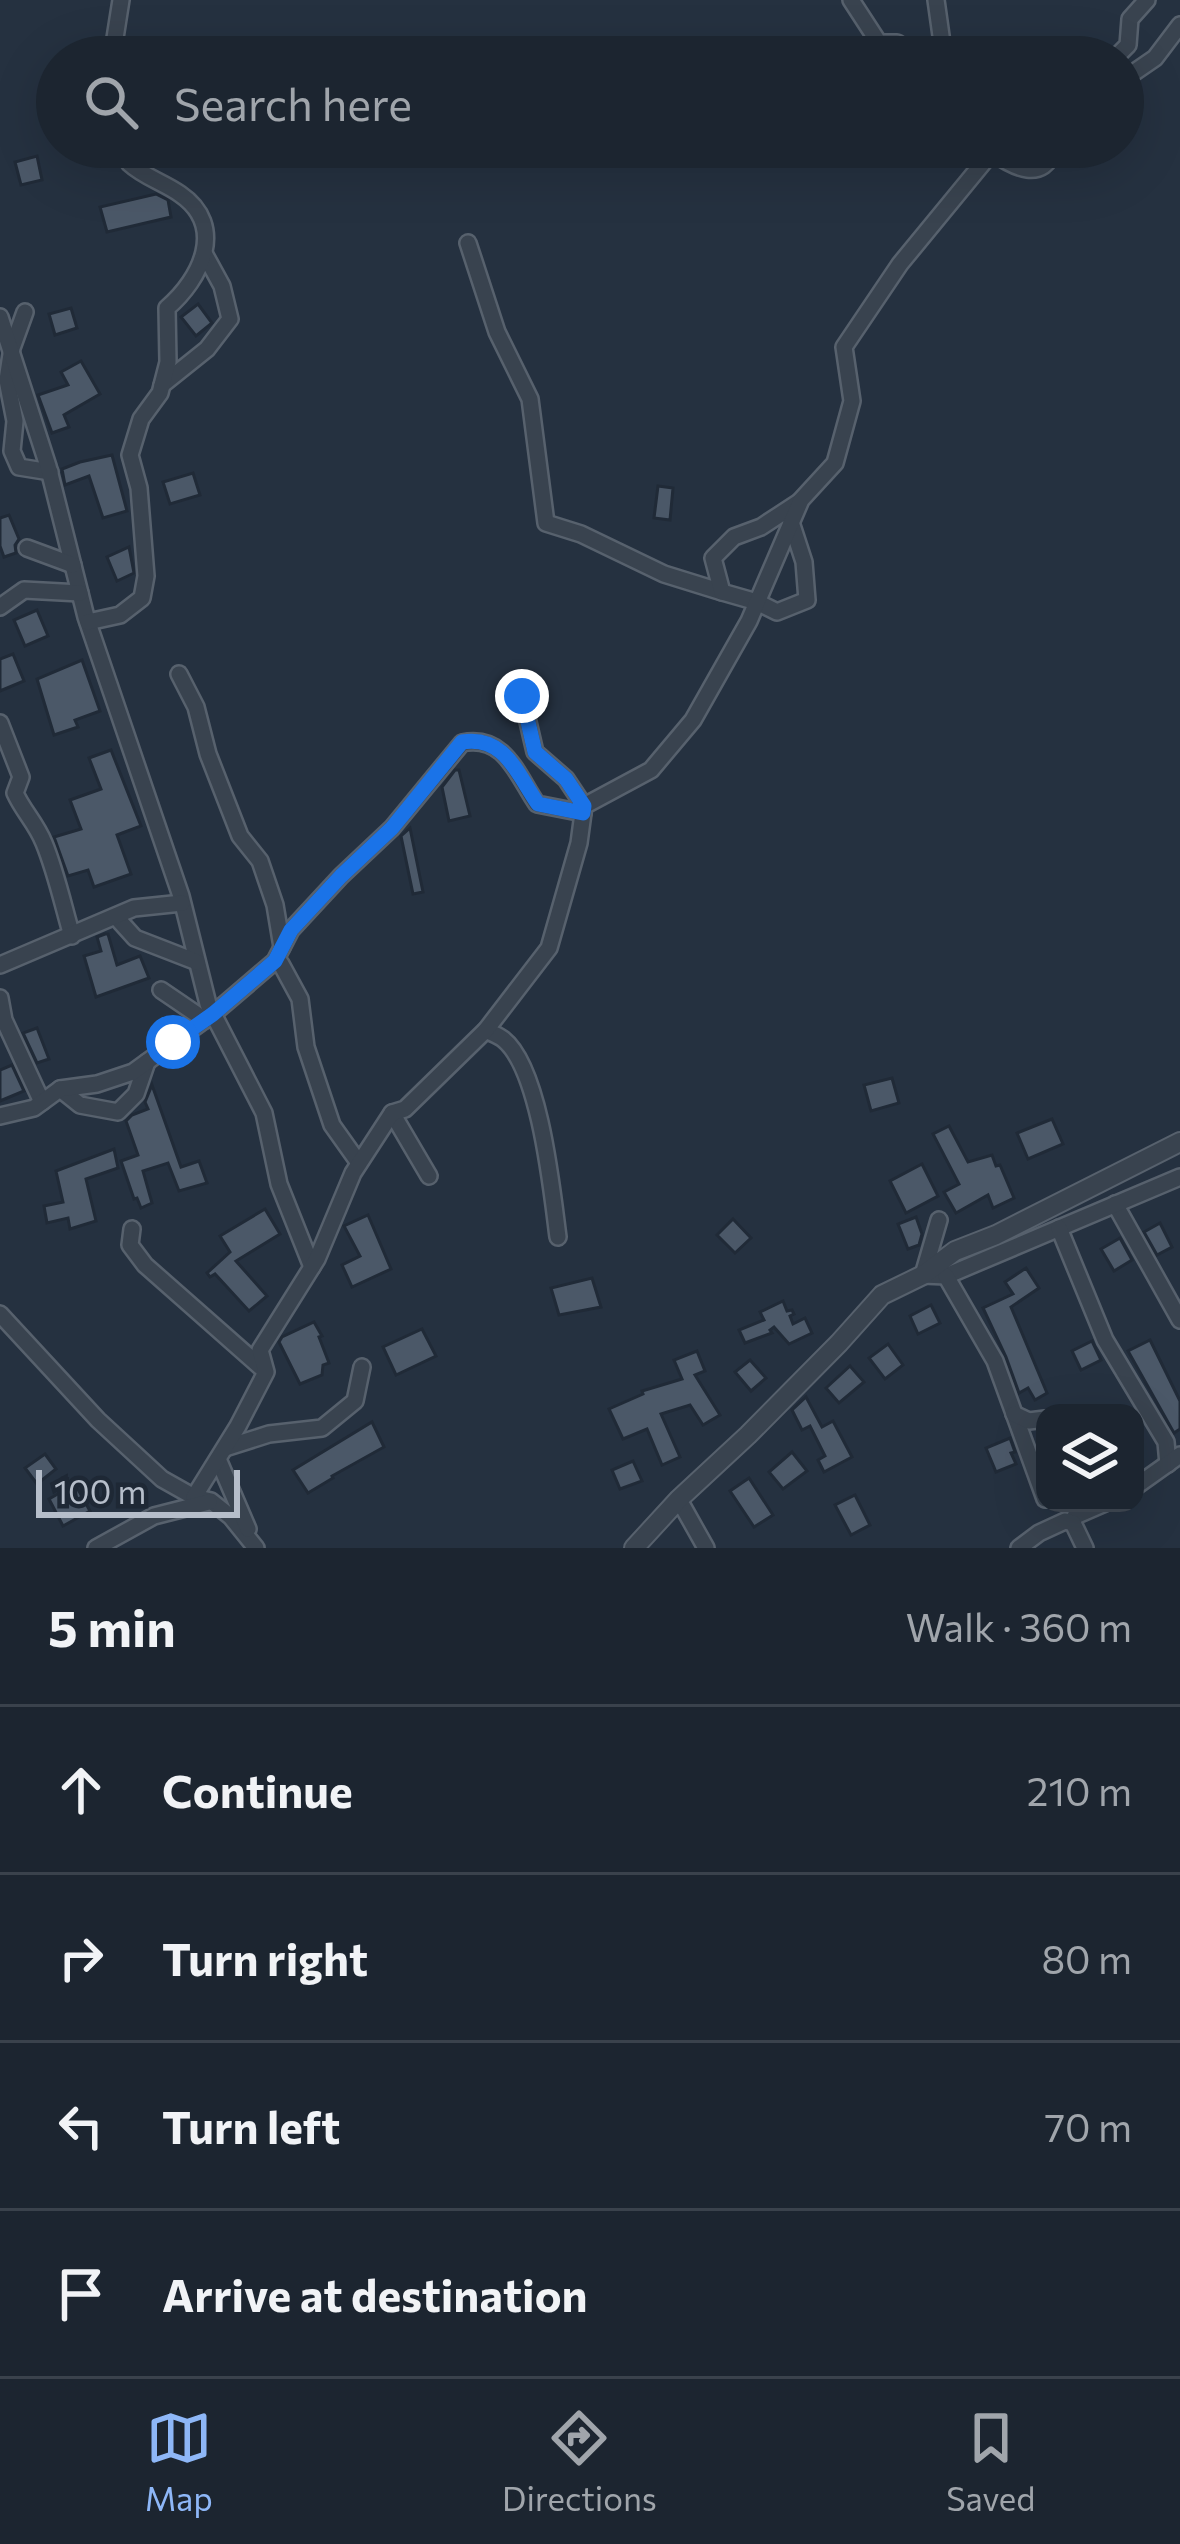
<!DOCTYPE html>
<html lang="en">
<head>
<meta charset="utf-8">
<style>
	:root { --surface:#1c2530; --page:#252d38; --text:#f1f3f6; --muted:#a0a5ab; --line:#3a424c; --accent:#8eb7f7 }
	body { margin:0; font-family:Commissioner,sans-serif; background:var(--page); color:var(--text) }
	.controls { position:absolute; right:36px; bottom:36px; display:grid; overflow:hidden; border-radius:24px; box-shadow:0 12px 48px #0002 }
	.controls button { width:108px; height:108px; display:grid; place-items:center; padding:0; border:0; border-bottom:3px solid var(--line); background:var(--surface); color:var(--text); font:60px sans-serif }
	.scale { position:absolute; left:36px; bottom:30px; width:204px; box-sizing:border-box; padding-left:12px; border:6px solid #b6beca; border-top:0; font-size:33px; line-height:42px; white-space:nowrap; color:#b6beca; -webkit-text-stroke:9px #1e2835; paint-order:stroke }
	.stop { position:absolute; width:36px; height:36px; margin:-27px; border:9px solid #1a73e8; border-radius:50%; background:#fff }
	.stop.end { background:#1a73e8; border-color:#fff; box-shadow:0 3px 12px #0008 }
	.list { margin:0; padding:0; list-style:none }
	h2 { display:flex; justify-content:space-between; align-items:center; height:156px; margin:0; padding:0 48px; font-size:51px }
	h2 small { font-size:39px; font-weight:400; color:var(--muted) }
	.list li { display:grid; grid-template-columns:78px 1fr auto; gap:36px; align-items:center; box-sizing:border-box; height:168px; padding:0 48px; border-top:3px solid var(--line) }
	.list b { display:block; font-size:45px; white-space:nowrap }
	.list em { font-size:39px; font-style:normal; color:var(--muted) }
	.icon { flex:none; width:66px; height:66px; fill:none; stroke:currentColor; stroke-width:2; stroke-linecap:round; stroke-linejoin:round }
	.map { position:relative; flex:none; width:1180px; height:1548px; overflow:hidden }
	.search { position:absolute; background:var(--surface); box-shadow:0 12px 48px #0002; left:36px; right:36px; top:36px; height:132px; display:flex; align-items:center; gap:30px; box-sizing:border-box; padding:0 42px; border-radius:66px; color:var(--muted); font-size:45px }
	.sheet { height:828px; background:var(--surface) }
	nav { display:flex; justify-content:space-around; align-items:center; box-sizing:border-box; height:168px; border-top:3px solid var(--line); background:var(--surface); font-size:33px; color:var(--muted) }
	nav a { display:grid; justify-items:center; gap:6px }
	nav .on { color:var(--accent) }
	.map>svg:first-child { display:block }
	.building { fill:#4b5868; stroke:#202a37; stroke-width:3 }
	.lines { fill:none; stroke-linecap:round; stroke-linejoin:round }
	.minor-casing { stroke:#57616d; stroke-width:20 }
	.tertiary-casing { stroke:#57616d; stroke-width:22 }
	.minor { stroke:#39434f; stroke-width:15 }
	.tertiary { stroke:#39434f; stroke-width:18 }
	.route { stroke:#1a73e8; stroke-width:15 }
</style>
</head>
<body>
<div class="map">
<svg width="1180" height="1548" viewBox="0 0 1180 1548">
	<rect width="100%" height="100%" fill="#253140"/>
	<g class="building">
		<polygon points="37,156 42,180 21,185 15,162"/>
		<polygon points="156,194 168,200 171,217 107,232 100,207"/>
		<polygon points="198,304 212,323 196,336 181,317"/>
		<polygon points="71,308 77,328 55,335 49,314"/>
		<polygon points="81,361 100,394 64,415 69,427 52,433 38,395 68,385 61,372"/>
		<polygon points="112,455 127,511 103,518 89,476 65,485 62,469 80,462"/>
		<polygon points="193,473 200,495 170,504 163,482"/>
		<polygon points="658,486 673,488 670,520 654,518"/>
		<polygon points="9,515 19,539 15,545 16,553 4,557 0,546 0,518"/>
		<polygon points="129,547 134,573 117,581 107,557"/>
		<polygon points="37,610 48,636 25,646 14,620"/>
		<polygon points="13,654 24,681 0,691 0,659"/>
		<polygon points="82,660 100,711 75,720 78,727 54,735 37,679"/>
		<polygon points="111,750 141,826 117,835 131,874 94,887 88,870 68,876 54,837 81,829 70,800 101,789 89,758"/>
		<polygon points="455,770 459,770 470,816 449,821 442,787"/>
		<polygon points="410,828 423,892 413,894 401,836"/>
		<polygon points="105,934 108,934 117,965 140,956 149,978 96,997 84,956 101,951 97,937"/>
		<polygon points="37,1028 49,1059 37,1063 23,1033"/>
		<polygon points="12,1065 24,1091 0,1101 0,1070"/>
		<polygon points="892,1078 899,1103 871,1111 864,1085"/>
		<polygon points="152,1085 181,1167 199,1161 207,1183 179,1191 168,1163 143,1171 152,1203 141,1208 137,1198 134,1199 121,1161 138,1155 126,1121 132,1115 148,1109 145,1102"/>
		<polygon points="1052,1119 1063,1144 1028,1159 1017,1133"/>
		<polygon points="949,1126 968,1162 992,1155 996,1166 1000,1165 1014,1198 993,1208 988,1195 956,1213 944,1192 959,1184 933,1134"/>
		<polygon points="114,1149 118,1168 86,1179 96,1221 70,1229 68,1218 47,1223 44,1206 63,1202 56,1171"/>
		<polygon points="922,1164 938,1196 906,1213 890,1181"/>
		<polygon points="265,1209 280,1234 236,1261 267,1296 249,1311 215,1274 210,1277 207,1273 230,1252 220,1236"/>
		<polygon points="368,1215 391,1269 352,1287 342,1265 360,1256 344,1226"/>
		<polygon points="916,1217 922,1234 919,1245 908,1249 898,1224"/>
		<polygon points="733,1219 751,1238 735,1253 717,1235"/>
		<polygon points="1160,1223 1172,1247 1157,1255 1144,1232"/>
		<polygon points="1120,1238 1132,1260 1114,1271 1101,1249"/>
		<polygon points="1026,1268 1039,1288 1011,1307 1047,1393 1035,1400 1028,1388 1019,1393 1006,1357 983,1308 1013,1294 1005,1282"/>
		<polygon points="592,1278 601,1307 559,1315 551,1288"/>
		<polygon points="783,1301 787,1311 792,1310 794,1314 790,1316 793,1324 805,1318 812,1333 789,1344 774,1327 770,1330 772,1333 745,1343 739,1330 764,1320 760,1312"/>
		<polygon points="931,1305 940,1323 918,1334 910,1316"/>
		<polygon points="314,1322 322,1336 319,1337 329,1363 323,1365 322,1375 300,1384 279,1342 282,1337"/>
		<polygon points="422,1329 436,1356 396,1375 383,1347"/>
		<polygon points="1150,1340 1180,1401 1180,1429 1174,1433 1128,1351"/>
		<polygon points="1092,1341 1101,1360 1081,1370 1072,1351"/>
		<polygon points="888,1344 903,1365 885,1379 869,1358"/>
		<polygon points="697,1351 705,1371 695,1375 720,1415 703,1425 690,1405 661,1414 680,1457 662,1465 647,1429 623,1439 609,1409 643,1394 642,1391 682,1379 674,1360"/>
		<polygon points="750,1360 766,1378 751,1391 735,1372"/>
		<polygon points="850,1366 864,1382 839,1403 826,1388"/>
		<polygon points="806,1397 822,1427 833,1421 852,1457 824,1472 818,1460 825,1456 810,1426 802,1430 792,1410"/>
		<polygon points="372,1422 384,1447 332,1476 333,1478 308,1493 293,1470"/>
		<polygon points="1010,1438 1015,1452 1011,1453 1016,1464 996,1472 986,1448"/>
		<polygon points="792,1452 807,1471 783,1489 769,1472"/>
		<polygon points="45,1454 56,1469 37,1484 25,1468"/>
		<polygon points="633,1461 642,1481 620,1489 612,1470"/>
		<polygon points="749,1478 773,1515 754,1527 730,1491"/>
		<polygon points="75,1484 90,1511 63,1526 49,1499"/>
		<polygon points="855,1495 870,1525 851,1535 835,1505"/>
	</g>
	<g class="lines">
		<g class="minor-casing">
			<g id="minor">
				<polyline points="851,0 879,43 897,43 919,57"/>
				<polyline points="936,0 944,57"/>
				<polyline points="112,57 121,0"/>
				<polyline points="1116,57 1128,45 1130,19 1147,0"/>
				<polyline points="1123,80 1155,58 1180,25"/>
				<polyline points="468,243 497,332 530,399 546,523 581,534 664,574 722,592"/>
				<polyline points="25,312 12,348 7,380 15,421 12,451 19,467 50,472"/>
				<polyline points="0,317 48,466 86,617 181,896 208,1004 264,1113 279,1184 312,1267"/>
				<polyline points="162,385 207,349 230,319 222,286 205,255"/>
				<polyline points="791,522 804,562 807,600 777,612 757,602 722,592 713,558 734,537 761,527 799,502"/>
				<polyline points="27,548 73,565"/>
				<polyline points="0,607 24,590 80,593"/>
				<path d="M88,622L120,615L142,598L146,576L139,488L130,455L141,419L160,393L168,362L167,308C201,279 227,226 180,194C163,182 144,177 129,163L128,147"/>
				<polyline points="179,674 196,707 208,754 240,836 260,861 275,905 282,947"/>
				<polyline points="522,696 535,752 566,779 584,806"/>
				<path d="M0,723L21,777L15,793C23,811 36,823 44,843C56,872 63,905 72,936"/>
				<polyline points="116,917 135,938 197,962"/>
				<polyline points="275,961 281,964 300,999 306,1047 332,1125 359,1163"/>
				<polyline points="0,965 134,908 182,903"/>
				<polyline points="161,990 205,1020"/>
				<polyline points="0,998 4,1020 42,1102"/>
				<path d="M486,1030C491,1033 498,1035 503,1039C540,1068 552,1191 558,1237"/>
				<polyline points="60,1089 80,1105 118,1112 136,1094 147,1062"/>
				<polyline points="392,1113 429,1176"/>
				<path d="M0,1116L34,1108L60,1089L97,1084L133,1072L213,1014L275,961L291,930L341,876L392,828L462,743C505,734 517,775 537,804L583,813"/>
				<polyline points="1115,1204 1180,1320"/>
				<polyline points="939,1220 923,1275 946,1276 1180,1177"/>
				<polyline points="1059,1228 1105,1340 1166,1442 1168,1464"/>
				<polyline points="132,1229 130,1245 145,1265 264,1370"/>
				<polyline points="946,1276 995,1361 1045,1499"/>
				<polyline points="0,1314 98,1420 162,1479 194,1497 211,1501 231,1517 256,1548"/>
				<polyline points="1014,1414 1029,1421 1045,1419"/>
				<polyline points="225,1448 269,1434 322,1428 355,1401 362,1367"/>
				<polyline points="218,1459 248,1529"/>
				<polyline points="1135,1487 1180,1455"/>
				<path d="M194,1497L238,1426L266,1372L260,1350L317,1259L353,1173L392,1113L405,1109L486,1030L549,948L579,843L584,806L651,770L693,720L749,621L801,500L835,463L852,401L844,347L900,264L992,152C1013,167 1044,184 1055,147"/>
				<polyline points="683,1507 706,1548"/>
				<polyline points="1073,1523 1075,1516 1105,1503"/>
				<polyline points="96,1548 154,1516 209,1502"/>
				<polyline points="1019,1548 1039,1533 1065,1521 1073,1523 1085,1548"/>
			</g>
		</g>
		<g class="tertiary-casing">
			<polyline id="tertiary" points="634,1548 679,1499 748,1435 839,1343 882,1295 923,1275 955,1251 996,1235 1180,1142"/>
		</g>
		<use href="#minor" class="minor"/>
		<use href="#tertiary" class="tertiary"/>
	</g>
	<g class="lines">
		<path class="route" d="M173,1042L213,1014L275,961L291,930L341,876L392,828L462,742C505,735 517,774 538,804L583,813L584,806L566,779L535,752L522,696"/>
	</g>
</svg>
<div class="controls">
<button><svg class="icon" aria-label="layers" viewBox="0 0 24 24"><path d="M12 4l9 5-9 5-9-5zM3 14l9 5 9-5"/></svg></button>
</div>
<div class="scale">100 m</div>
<div class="stop" style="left:173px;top:1042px"></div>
<div class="stop end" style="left:522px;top:696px"></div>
<div class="search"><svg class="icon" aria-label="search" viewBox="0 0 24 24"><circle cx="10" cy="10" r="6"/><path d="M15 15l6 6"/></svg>Search here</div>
</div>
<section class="sheet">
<h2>5 min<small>Walk · 360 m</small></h2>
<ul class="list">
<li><svg class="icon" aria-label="ahead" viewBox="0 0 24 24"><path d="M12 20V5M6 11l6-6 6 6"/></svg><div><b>Continue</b></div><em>210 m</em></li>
<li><svg class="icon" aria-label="right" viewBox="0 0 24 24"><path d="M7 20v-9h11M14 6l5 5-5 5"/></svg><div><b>Turn right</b></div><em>80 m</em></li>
<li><svg class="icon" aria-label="left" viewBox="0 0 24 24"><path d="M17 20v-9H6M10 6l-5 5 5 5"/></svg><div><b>Turn left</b></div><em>70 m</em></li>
<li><svg class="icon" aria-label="arrive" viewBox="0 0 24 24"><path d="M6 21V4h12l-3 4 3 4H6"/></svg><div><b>Arrive at destination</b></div></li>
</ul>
</section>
<nav>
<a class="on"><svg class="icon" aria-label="map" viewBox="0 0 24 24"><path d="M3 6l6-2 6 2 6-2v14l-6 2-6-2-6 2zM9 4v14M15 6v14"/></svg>Map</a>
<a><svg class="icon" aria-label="directions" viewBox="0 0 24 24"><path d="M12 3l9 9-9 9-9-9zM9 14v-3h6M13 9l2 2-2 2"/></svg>Directions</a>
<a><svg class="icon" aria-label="saved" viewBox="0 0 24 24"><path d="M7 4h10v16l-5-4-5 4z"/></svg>Saved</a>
</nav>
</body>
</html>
